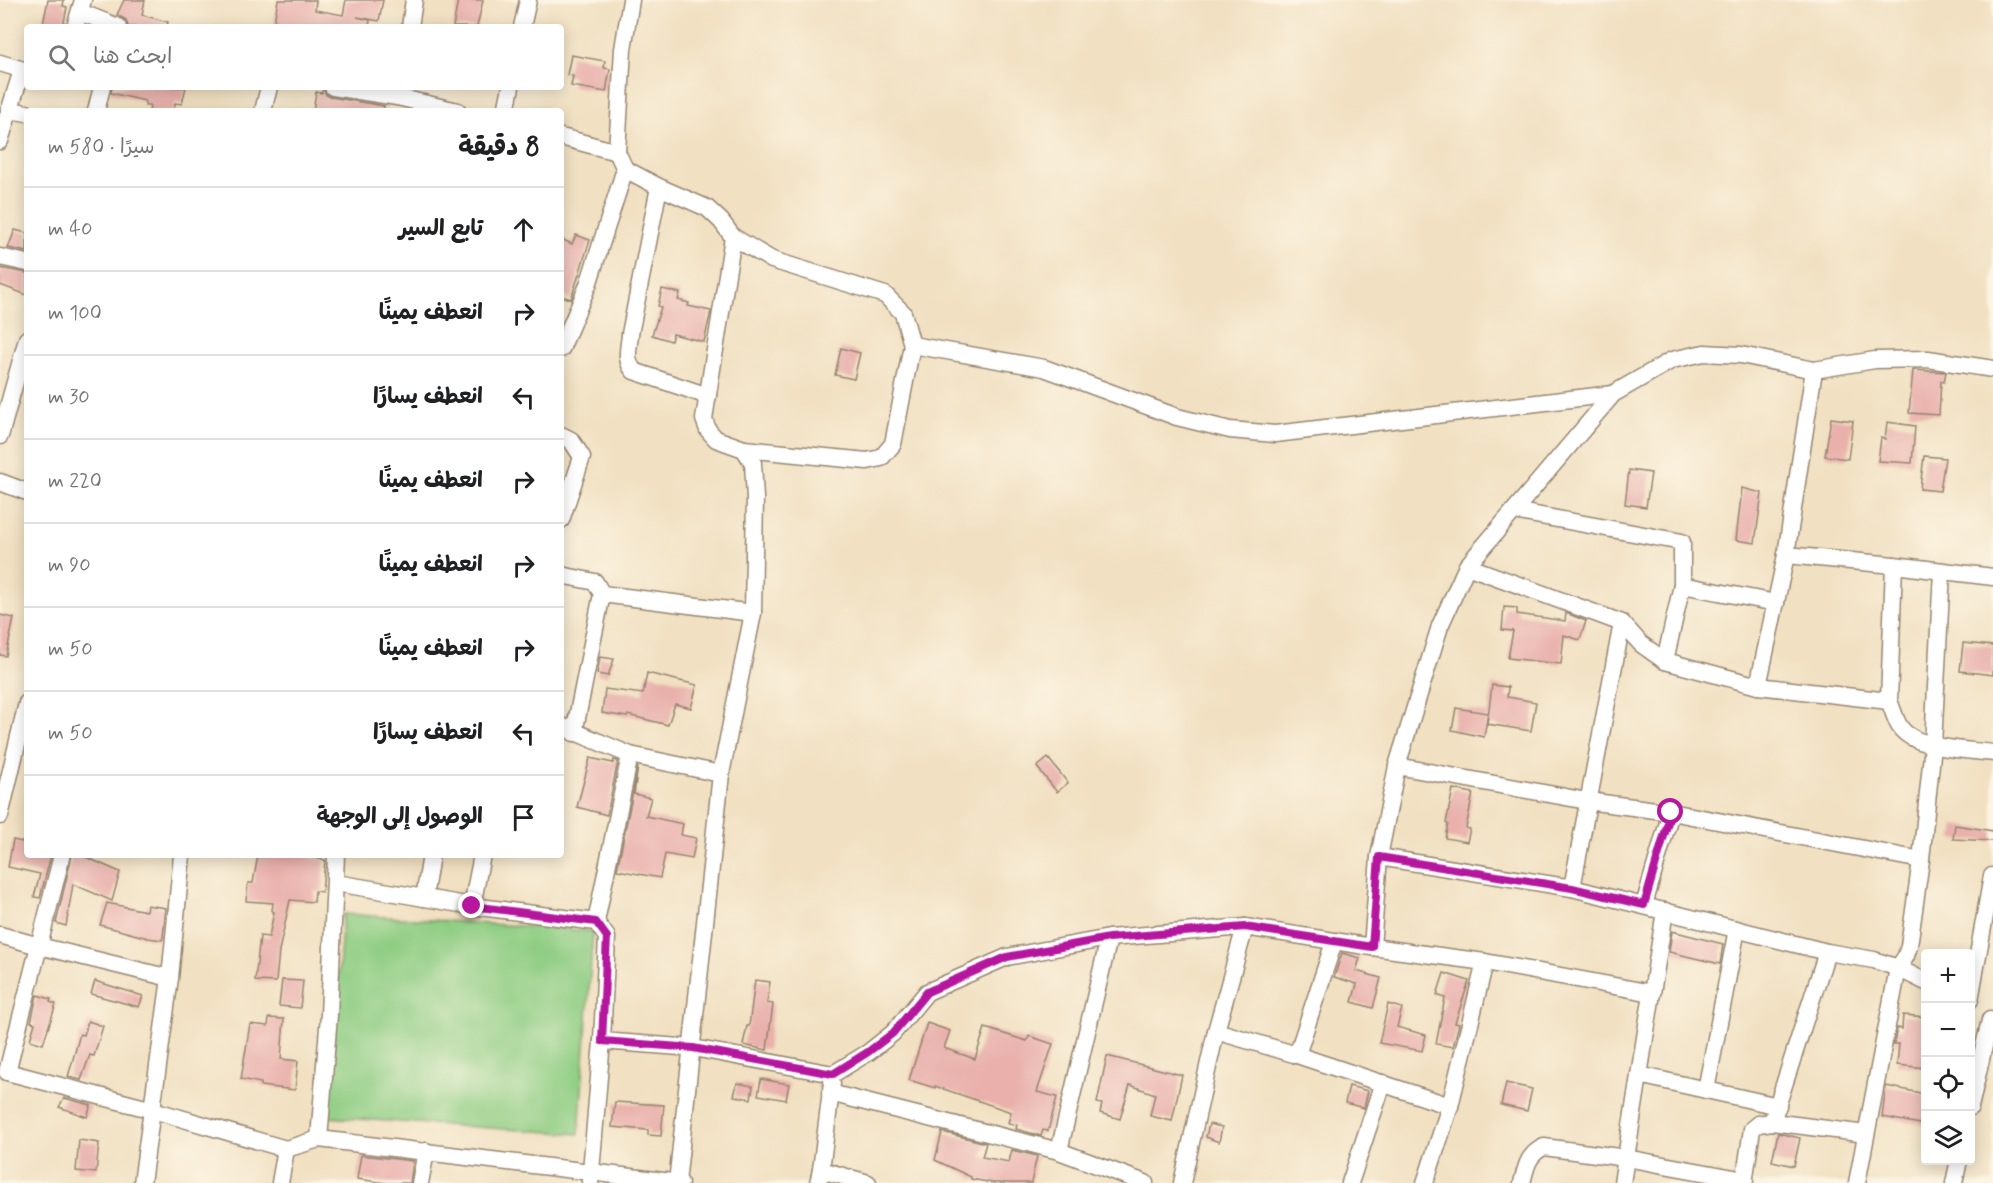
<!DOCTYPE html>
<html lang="ar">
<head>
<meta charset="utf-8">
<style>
	:root { --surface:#fff; --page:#f6f6f6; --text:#202124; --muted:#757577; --line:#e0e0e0 }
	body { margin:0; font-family:Mynerve,"Playpen Sans Arabic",sans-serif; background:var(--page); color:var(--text); direction:rtl }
	.controls { position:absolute; right:18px; bottom:18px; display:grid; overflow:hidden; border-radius:6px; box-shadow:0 3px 15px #0003 }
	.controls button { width:54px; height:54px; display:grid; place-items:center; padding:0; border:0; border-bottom:2px solid var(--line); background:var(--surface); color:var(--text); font:30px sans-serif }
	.stop { position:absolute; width:18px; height:18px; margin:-14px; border:4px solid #b5179e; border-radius:50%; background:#fff }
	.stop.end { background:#b5179e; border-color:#fff; box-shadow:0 2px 6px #0008 }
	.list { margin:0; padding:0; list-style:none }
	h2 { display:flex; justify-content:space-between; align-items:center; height:78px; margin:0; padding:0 24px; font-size:26px }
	h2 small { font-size:20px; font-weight:400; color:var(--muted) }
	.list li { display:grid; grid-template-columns:39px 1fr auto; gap:18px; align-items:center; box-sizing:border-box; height:84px; padding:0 24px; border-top:2px solid var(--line) }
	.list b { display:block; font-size:22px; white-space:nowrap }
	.list em { font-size:20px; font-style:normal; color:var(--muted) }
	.icon { flex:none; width:33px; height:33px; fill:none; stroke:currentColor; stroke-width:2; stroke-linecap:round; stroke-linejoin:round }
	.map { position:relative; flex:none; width:1993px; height:1183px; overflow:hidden; direction:ltr }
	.search { position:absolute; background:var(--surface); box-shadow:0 3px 15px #0003; left:24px; top:24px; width:540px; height:66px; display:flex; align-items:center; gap:15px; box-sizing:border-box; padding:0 21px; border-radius:6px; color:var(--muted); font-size:22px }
	.panel { position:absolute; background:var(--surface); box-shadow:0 3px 15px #0003; left:24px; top:108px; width:540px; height:750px; border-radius:6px; direction:rtl }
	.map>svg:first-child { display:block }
	.park { fill:#8fcd83; stroke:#657c50; stroke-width:1.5 }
	.building { fill:#e9b0ac }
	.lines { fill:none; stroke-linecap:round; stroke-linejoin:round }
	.minor-casing { stroke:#968570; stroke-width:19 }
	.minor { stroke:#fff; stroke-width:16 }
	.route { stroke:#b5179e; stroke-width:8 }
</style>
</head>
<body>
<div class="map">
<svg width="1993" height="1183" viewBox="0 0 1993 1183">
	<rect width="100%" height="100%" fill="#fcf5e5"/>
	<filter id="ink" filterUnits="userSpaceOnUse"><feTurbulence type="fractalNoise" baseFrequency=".0167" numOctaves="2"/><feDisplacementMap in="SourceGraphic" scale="12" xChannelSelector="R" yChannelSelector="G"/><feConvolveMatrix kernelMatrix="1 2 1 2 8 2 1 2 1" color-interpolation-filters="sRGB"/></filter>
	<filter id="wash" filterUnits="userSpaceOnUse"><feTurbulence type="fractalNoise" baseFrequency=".008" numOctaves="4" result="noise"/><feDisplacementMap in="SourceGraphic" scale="24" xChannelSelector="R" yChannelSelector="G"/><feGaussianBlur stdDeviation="1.35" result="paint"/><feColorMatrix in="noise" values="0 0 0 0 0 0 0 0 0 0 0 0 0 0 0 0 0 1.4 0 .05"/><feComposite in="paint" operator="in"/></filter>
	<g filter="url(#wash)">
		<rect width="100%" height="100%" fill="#f1e0c1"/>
		<polygon class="park" points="343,914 593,931 579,1134 328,1117"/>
		<g id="blocks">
			<g class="building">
				<polygon points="48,0 64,0 63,6 67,7 63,27 43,24"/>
				<polygon points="124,0 145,0 142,15 168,22 167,27 128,27 126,20 117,15"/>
				<polygon points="278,0 316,0 315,10 343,15 346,0 383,0 379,21 357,17 370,20 369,27 273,27"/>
				<polygon points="458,0 483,0 477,27 453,27"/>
				<polygon points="571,55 605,61 604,68 610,69 606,92 571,86 573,76 567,75"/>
				<polygon points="112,87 186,87 182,104 175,103 174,111 149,111 150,105 145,105 145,101 111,93"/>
				<polygon points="323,87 326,95 331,97 384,106 384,111 313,111 316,92 322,93"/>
				<polygon points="15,230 27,233 27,252 8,248"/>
				<polygon points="576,235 590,240 571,299 561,296 561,239 572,244"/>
				<polygon points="0,268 27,273 27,295 0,285"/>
				<polygon points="662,289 680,293 678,300 689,303 688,306 711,311 704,342 673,334 671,341 652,335 661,307 658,306"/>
				<polygon points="841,348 860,353 854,379 835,375"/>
				<polygon points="1913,370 1946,372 1944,382 1941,381 1939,415 1909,413"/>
				<polygon points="1831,418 1853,421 1848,459 1825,456"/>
				<polygon points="1887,422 1915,426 1912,463 1878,461 1881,438 1885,439"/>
				<polygon points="1924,456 1945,458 1940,491 1920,489"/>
				<polygon points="1629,470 1651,473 1646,507 1625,504"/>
				<polygon points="1742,488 1762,493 1755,543 1736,540"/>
				<polygon points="1504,607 1517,608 1517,614 1565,621 1566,613 1586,621 1580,640 1564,635 1561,664 1508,658 1513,631 1502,630"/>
				<polygon points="0,615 14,618 6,656 0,655"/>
				<polygon points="1963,643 1993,646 1993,675 1960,671"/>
				<polygon points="600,657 614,659 608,676 597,674"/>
				<polygon points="647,673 697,685 691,708 675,704 668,725 628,715 627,717 602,713 605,689 643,694"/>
				<polygon points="1492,685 1508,687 1507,697 1536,702 1531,731 1487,724"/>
				<polygon points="1456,708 1488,713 1484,737 1452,730"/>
				<polygon points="590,758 613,763 614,760 618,761 607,815 577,807"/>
				<polygon points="1048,758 1068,783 1057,792 1037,767"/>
				<polygon points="638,767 634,794 651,798 646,816 683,824 681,835 696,838 692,859 665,854 660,878 617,870"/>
				<polygon points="1453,789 1473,793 1466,828 1470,829 1467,842 1445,838 1448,824 1446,823"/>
				<polygon points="1955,825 1993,831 1993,841 1953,839"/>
				<polygon points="13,840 27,843 27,855 51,855 40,898 34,897 40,874 8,867"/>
				<polygon points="72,855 81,855 120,872 112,901 73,884 66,926 56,923"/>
				<polygon points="258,855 298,855 325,860 322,892 315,891 314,902 290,900 279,951 276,982 255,981 260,936 269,937 274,912 272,911 273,903 246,901 248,883 253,883"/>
				<polygon points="107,903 146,911 147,905 166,908 163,937 162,940 148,938 100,925"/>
				<polygon points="1672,931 1723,944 1720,964 1669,952"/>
				<polygon points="1342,953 1360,958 1356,971 1381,978 1373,1008 1352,1002 1357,984 1334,977"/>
				<polygon points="1444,973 1469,981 1455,1023 1459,1024 1453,1047 1436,1044 1445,998 1437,995"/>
				<polygon points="282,980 303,981 300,1008 279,1006"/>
				<polygon points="755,980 770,982 767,1003 773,1004 767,1050 743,1045 747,1026 749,1026"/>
				<polygon points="95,981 143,996 139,1007 91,994"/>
				<polygon points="37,995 51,999 50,1002 56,1004 43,1044 30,1040 35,1023 31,1022"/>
				<polygon points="1388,1004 1402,1008 1397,1027 1426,1035 1422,1051 1379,1043"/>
				<polygon points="1903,1015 1926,1017 1926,1068 1897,1065 1899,1044 1894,1044 1897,1028 1902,1029"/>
				<polygon points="269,1018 284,1019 281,1059 298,1061 295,1090 261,1086 261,1083 241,1079 250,1024 268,1026"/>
				<polygon points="88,1021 103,1026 94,1056 90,1055 81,1080 68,1077 80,1034 84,1035"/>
				<polygon points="927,1023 950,1031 944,1048 975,1059 985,1028 1027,1041 1029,1036 1053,1044 1037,1092 1057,1097 1048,1131 1043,1130 1041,1136 1016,1129 1017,1125 1008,1123 1011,1112 935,1086 935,1088 909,1080"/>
				<polygon points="1107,1056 1182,1075 1172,1121 1150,1116 1155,1094 1130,1085 1120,1119 1100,1113 1102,1104 1097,1103"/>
				<polygon points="761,1079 789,1084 786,1100 758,1095"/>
				<polygon points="737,1083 753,1086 751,1099 734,1096"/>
				<polygon points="1506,1083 1532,1089 1527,1111 1501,1105"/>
				<polygon points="1349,1086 1368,1091 1364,1108 1345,1103"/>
				<polygon points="1886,1086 1926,1094 1926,1125 1882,1117"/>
				<polygon points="64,1098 91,1105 87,1117 59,1107"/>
				<polygon points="615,1102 664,1105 661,1136 648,1135 648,1130 612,1127"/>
				<polygon points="1209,1124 1222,1127 1219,1142 1206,1137"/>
				<polygon points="942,1132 986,1143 982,1157 1009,1162 1012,1150 1037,1156 1031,1183 993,1183 971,1179 971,1177 935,1160"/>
				<polygon points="1778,1133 1800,1138 1794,1166 1772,1161"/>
				<polygon points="79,1140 99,1143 96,1173 76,1171"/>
				<polygon points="361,1155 413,1161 410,1183 387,1183 357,1179"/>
			</g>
		</g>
	</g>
	<g filter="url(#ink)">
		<use href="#blocks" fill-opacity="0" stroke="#968570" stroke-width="1.5"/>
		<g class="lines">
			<g class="minor-casing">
				<g id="minor">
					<polyline points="631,0 623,49 617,152 625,169 659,187 707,208 721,221 733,237 772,260 885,295 903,313 912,345 1044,368 1177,417 1230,430 1275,434 1613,394"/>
					<polyline points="80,12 118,27"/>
					<polyline points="75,27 83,0"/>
					<polyline points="410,27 414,0"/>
					<polyline points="522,27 528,0"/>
					<polyline points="0,63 27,71"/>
					<polyline points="333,87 397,97 458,111"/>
					<polyline points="9,110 27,113"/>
					<polyline points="96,111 102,87"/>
					<polyline points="263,111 269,87"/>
					<polyline points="506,111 511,87"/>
					<polyline points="561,137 617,152"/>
					<polyline points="0,141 22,70"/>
					<path d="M659,187L630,334C629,348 624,360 634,371L708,396"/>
					<polyline points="0,257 27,263"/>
					<polyline points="561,349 588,285 625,169"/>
					<polyline points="561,435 571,440 582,457 561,520"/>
					<polyline points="0,436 27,339"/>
					<polyline points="744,449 867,461 881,458 893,444 912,345"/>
					<polyline points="0,482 27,492"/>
					<polyline points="1514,511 1682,542 1682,585 1665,661"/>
					<polyline points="1786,555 1894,565 1993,577"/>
					<path d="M1467,566L1622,623L1641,644L1665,661L1758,686L1889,701C1893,709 1895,720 1900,727C1914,749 1969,750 1993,753"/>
					<polyline points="561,575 595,582 602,594 753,613"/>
					<polyline points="1682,585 1776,603"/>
					<polyline points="1758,686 1786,555 1814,370"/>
					<polyline points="1889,701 1894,565"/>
					<polyline points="561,726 630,755 721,774"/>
					<polyline points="574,733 602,594"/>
					<polyline points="1397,766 1587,801 1671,812 1921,860"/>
					<polyline points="0,816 27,703"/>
					<polyline points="62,855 39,946 170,978"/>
					<polyline points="1379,857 1572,888 1827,952 1874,960 1898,968 1926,982"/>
					<polyline points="336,883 472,906 596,922 607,937 602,1041 590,1183"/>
					<polyline points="1572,888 1622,623"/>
					<polyline points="424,898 431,855"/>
					<polyline points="1644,905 1671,812"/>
					<polyline points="472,906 482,855"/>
					<polyline points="596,922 630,755"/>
					<polyline points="0,935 39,946 7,1072 153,1110 286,1149 319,1139 680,1183"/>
					<polyline points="1372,947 1485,962 1652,993"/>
					<polyline points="1970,1000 1992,876"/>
					<polyline points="1216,1031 1297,1055 1450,1106"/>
					<polyline points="602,1041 693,1048 833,1074 869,1052 893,1033 927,992 1007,957 1109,938 1245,927"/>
					<polyline points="1297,1055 1334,942"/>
					<polyline points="1639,1075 1778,1106"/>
					<polyline points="1706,1090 1737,929"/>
					<polyline points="830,1093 1059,1151 1145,1183"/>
					<polyline points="1970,1107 1990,1020"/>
					<polyline points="1772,1122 1866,1134"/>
					<polyline points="319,1139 329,1015 336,855"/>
					<polyline points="1059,1151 1109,938"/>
					<polyline points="821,1170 868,1183"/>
					<polyline points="142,1183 170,978 182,855"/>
					<polyline points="280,1183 286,1149"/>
					<polyline points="420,1183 426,1151"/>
					<polyline points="677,1183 721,774 753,613 755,498 753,463 744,449 716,439 708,430 704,419 733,237"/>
					<polyline points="818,1183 821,1170 832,1083"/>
					<polyline points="1182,1183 1216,1031 1245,927 1372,947 1379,857 1397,766 1440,626 1467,566 1613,394 1672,360 1704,353 1741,355 1814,370 1875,360 1928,359 1993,369"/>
					<polyline points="1350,1183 1383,1083"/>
					<polyline points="1425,1183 1450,1106 1485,962"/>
					<path d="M1522,1183C1526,1167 1528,1154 1544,1147L1626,1158L1745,1180"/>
					<polyline points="1622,1183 1665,911"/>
					<polyline points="1744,1183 1752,1129 1758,1124 1772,1122 1827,952"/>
					<polyline points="1857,1183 1898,968 1906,956 1909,946 1921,860 1933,745 1942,571"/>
					<polyline points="1954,1183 1959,1160"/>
				</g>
			</g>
			<use href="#minor" class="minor"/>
		</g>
	</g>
	<g class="lines" filter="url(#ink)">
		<polyline class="route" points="472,906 596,922 607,937 602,1041 693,1048 833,1074 868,1052 893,1033 927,992 1007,957 1109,938 1245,927 1372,947 1379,857 1572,888 1644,905 1671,812"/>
	</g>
</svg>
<div class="controls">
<button>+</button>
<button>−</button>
<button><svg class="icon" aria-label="locate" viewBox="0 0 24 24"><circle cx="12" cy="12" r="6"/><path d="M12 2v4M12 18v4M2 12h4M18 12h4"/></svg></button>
<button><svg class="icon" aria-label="layers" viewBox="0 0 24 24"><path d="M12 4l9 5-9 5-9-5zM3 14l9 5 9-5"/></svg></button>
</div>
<div class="stop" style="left:1671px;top:812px"></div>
<div class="stop end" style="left:472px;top:906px"></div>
<div class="search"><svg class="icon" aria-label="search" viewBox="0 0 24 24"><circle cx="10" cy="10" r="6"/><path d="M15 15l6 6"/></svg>ابحث هنا</div>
<section class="panel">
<h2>8 دقيقة<small>سيرًا · 580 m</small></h2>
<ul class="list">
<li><svg class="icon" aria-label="ahead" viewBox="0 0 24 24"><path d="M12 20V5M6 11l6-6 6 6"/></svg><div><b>تابع السير</b></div><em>40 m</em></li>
<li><svg class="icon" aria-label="right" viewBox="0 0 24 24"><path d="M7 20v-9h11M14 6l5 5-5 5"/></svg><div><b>انعطف يمينًا</b></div><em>100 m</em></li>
<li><svg class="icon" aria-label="left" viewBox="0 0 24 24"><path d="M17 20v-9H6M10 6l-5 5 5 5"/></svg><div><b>انعطف يسارًا</b></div><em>30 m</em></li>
<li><svg class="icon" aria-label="right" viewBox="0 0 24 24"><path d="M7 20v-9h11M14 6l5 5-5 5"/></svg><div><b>انعطف يمينًا</b></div><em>220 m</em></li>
<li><svg class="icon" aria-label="right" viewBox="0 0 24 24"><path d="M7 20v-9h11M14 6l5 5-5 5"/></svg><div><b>انعطف يمينًا</b></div><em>90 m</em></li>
<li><svg class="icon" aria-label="right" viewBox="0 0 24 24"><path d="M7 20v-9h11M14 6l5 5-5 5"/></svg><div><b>انعطف يمينًا</b></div><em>50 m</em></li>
<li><svg class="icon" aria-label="left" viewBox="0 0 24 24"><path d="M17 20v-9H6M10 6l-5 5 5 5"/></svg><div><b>انعطف يسارًا</b></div><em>50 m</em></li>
<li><svg class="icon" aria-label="arrive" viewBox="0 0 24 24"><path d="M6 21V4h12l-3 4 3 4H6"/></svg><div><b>الوصول إلى الوجهة</b></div></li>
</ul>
</section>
</div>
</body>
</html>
